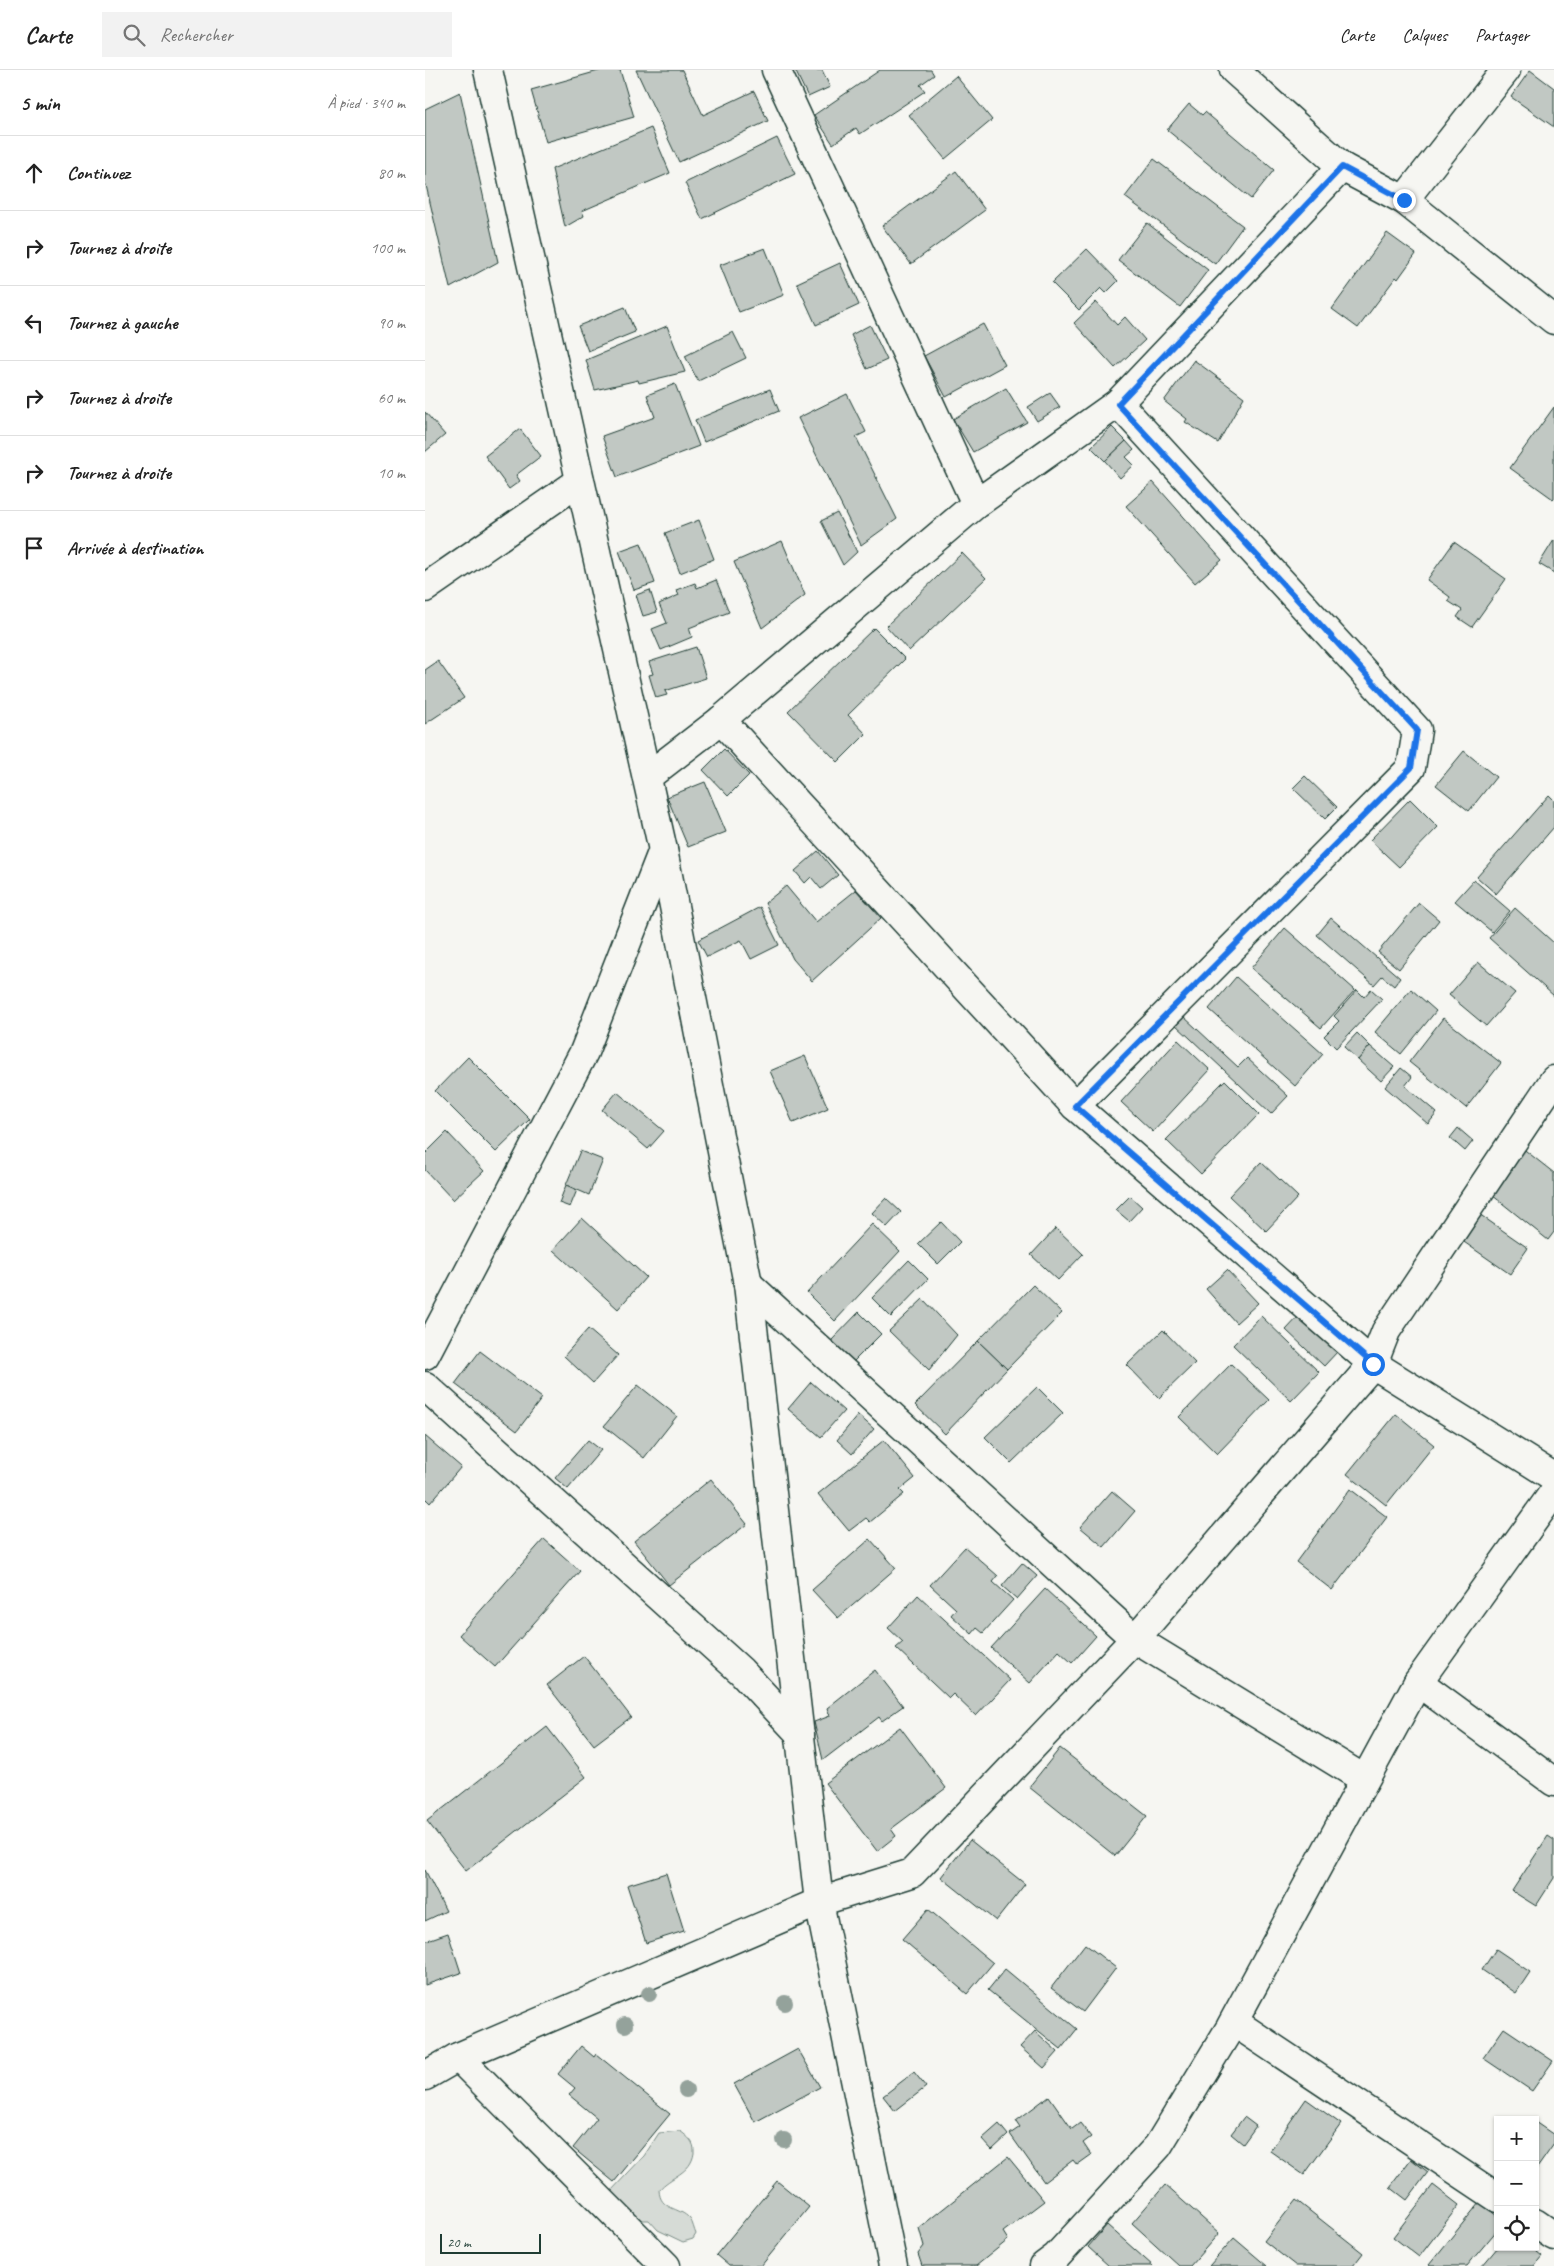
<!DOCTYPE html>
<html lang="fr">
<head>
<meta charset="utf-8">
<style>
	:root { --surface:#fff; --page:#f2f2f2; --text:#222; --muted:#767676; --line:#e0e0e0 }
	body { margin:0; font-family:Caveat,sans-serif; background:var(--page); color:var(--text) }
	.controls { position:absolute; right:15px; bottom:15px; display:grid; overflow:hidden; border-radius:0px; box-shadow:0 1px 4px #0004 }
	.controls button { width:45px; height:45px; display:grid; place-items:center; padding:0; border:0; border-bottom:1px solid var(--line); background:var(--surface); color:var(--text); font:25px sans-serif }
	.scale { position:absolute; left:15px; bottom:12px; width:101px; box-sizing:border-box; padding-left:5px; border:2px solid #1f3d34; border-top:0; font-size:14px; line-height:18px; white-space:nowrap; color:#1f3d34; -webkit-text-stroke:4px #f6f6f2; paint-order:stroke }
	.stop { position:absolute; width:15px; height:15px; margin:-11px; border:4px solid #1a73e8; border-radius:50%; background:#fff }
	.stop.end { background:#1a73e8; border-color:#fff; box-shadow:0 1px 5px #0008 }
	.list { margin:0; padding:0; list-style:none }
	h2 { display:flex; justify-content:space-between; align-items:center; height:65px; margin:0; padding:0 20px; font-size:21px }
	h2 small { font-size:16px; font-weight:400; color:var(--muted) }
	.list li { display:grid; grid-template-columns:32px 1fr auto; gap:15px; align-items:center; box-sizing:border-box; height:75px; padding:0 20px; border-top:1px solid var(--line) }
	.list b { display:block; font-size:19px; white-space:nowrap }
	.list em { font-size:16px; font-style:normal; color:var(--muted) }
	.icon { flex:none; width:28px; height:28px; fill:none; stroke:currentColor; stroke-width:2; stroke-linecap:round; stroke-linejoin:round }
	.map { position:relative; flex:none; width:1129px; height:2196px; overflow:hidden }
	header { display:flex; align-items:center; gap:30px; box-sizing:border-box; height:70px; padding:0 25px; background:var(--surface); border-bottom:1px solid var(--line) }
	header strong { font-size:24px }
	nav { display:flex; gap:28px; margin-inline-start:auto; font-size:18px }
	.search { width:350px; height:45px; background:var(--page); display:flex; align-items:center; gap:12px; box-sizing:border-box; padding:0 18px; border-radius:0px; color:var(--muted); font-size:19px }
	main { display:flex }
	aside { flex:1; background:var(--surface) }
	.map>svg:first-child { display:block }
	.green { fill:#d6dbd6; stroke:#7a8c85 }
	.building { fill:#c1c8c3; stroke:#1f3d34 }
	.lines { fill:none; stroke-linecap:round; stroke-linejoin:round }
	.minor-casing { stroke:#1f3d34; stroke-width:31 }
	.minor { stroke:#f6f6f2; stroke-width:28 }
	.tree { fill:#94a29b }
	.route { stroke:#1a73e8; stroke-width:6 }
</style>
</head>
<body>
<header>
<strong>Carte</strong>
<div class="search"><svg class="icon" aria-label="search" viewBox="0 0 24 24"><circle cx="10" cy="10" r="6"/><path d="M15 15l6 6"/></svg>Rechercher</div>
<nav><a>Carte</a><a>Calques</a><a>Partager</a></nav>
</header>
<main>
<aside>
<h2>5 min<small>À pied · 340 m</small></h2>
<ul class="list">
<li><svg class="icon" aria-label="ahead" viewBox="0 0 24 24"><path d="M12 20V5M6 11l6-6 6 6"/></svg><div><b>Continuez</b></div><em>80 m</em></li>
<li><svg class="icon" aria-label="right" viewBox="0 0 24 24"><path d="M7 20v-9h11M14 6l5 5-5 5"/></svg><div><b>Tournez à droite</b></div><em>100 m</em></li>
<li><svg class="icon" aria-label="left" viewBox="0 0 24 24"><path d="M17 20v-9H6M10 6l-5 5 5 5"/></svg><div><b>Tournez à gauche</b></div><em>90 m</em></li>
<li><svg class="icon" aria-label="right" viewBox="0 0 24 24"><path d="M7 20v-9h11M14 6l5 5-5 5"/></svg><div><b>Tournez à droite</b></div><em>60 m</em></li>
<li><svg class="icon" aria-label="right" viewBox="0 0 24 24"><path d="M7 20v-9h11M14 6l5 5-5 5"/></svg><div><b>Tournez à droite</b></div><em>10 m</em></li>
<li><svg class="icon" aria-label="arrive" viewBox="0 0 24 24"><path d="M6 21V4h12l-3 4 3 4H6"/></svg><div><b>Arrivée à destination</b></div></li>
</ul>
</aside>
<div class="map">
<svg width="1129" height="2196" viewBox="0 0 1129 2196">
	<rect width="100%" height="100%" fill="#f6f6f2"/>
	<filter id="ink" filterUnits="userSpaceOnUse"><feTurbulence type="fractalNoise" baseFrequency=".02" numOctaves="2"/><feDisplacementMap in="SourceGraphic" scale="10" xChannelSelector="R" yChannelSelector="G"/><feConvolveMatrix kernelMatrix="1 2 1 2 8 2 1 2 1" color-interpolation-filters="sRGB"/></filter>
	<g filter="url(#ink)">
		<path class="green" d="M255,2061C263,2067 270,2072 269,2083C266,2104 245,2106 234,2120C235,2141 254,2136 265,2149C268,2153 269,2160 271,2164L268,2169L258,2172L233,2160L224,2150H208L185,2122L219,2086L234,2063Z"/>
		<g class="building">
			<polygon points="177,0 195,0 209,47 121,72 106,20"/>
			<polygon points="211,0 257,0 278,45 329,21 343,51 254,92"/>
			<polygon points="370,0 397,0 405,17 383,27"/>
			<polygon points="455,0 506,0 509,5 495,15 500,21 435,64 431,58 408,74 389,45"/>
			<polygon points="1105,0 1129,18 1129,57 1086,27"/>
			<polygon points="531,6 567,50 520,89 484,45"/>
			<polygon points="35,22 73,192 25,218 0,111 0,39"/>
			<polygon points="764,34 777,45 780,42 849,100 826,129 742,60"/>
			<polygon points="226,58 245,103 157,141 159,146 140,157 127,99"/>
			<polygon points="352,68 370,104 277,149 260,113"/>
			<polygon points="729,89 818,156 790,194 700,127"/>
			<polygon points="531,101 560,140 486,194 457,156"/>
			<polygon points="722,153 783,200 755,237 693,190"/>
			<polygon points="962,163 991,184 973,209 971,207 933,258 907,239"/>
			<polygon points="340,178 359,225 314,242 295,195"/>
			<polygon points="662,179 693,211 681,223 676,218 654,240 627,213"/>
			<polygon points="415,193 434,235 391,255 372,213"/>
			<polygon points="671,232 692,255 700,247 720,270 690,298 649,253"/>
			<polygon points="200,237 210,262 163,281 153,256"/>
			<polygon points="558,254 580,295 521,327 499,286"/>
			<polygon points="445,255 462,290 442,299 426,265"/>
			<polygon points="242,256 260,302 214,313 213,310 170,320 161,290"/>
			<polygon points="308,262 321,288 273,311 260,286"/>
			<polygon points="769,290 819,327 793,373 760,352 762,349 739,331"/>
			<polygon points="250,314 274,376 192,407 177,366 230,347 222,325"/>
			<polygon points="581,318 602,352 548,382 528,349"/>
			<polygon points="345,319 354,341 279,372 270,350"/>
			<polygon points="625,323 635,337 612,351 603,337"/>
			<polygon points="422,324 441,362 431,367 472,449 436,475 373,348"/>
			<polygon points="1129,337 1129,428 1128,429 1085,398"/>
			<polygon points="0,342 20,365 0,382"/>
			<polygon points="687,357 701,371 680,391 666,377"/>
			<polygon points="95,359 116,386 91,405 95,411 84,419 60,386"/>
			<polygon points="701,371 709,380 701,387 709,395 695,408 680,391"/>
			<polygon points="728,412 797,490 770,513 701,436"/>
			<polygon points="412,443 432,482 418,495 396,451"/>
			<polygon points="274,450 289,489 255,503 240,463"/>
			<polygon points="1129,470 1129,503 1114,494"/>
			<polygon points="357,471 380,525 337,558 309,492"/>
			<polygon points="1029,472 1081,509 1047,557 1032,547 1037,540 1023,531 1025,527 1002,510"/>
			<polygon points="216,473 230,513 209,520 194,481"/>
			<polygon points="537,483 561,508 484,581 461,556"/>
			<polygon points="291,510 304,542 264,558 267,567 236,580 227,559 242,553 234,534 254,525 251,520 270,513 272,518"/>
			<polygon points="225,520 232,542 218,546 211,525"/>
			<polygon points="449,558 480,589 423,645 441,664 413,692 363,641"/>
			<polygon points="271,577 281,608 240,621 242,625 231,628 224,605 228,604 224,592"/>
			<polygon points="13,591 39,628 0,654 0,600"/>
			<polygon points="299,679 324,705 303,726 278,700"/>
			<polygon points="1039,681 1071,707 1044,741 1011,715"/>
			<polygon points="880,706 912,737 900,749 868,718"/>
			<polygon points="280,712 301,762 263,777 242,727"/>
			<polygon points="1124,725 1129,730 1129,757 1071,824 1052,807"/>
			<polygon points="985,729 1013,757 974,797 945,770"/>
			<polygon points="393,781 413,805 396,819 386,807 380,813 370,801"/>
			<polygon points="1049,810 1085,841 1067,862 1030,831"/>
			<polygon points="361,816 391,852 431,820 456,848 387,911 368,889 340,833"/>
			<polygon points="994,833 1014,850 974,899 953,882"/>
			<polygon points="335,837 354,875 326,889 316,870 282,887 273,870"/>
			<polygon points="1090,838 1129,873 1129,926 1064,868"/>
			<polygon points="906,848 975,908 969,916 957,906 949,915 892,865"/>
			<polygon points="860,858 930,920 896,958 826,898"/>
			<polygon points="1053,892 1090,923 1061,956 1024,925"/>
			<polygon points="811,907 898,984 870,1016 784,939"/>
			<polygon points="946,919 957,929 911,978 899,966 914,951 909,946 932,920 939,927"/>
			<polygon points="986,919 1011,941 976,984 950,962"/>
			<polygon points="758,946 813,997 822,988 863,1026 846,1044 750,954"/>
			<polygon points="1018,948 1076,993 1041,1038 984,992"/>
			<polygon points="932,963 945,976 933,990 919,977"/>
			<polygon points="753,970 785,1000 728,1062 696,1032"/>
			<polygon points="945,976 969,997 956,1011 933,990"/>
			<polygon points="380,986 403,1038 368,1053 345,1001"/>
			<polygon points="43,987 105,1049 71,1082 10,1021"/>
			<polygon points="976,998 987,1007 980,1016 1012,1043 1003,1054 960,1017"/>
			<polygon points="800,1010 834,1044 776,1104 741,1070"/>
			<polygon points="192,1022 239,1061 223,1079 177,1040"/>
			<polygon points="1033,1058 1048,1071 1040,1081 1025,1068"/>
			<polygon points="22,1062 59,1101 28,1130 0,1100 0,1084"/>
			<polygon points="1096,1077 1129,1103 1129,1162 1123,1170 1062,1121"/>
			<polygon points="155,1081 178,1090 164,1125 141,1115"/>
			<polygon points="836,1092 873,1127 841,1161 804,1126"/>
			<polygon points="141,1115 152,1120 145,1137 134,1133"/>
			<polygon points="705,1126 717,1137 704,1151 691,1140"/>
			<polygon points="461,1128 476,1142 462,1157 447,1143"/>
			<polygon points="1054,1144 1103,1178 1085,1204 1036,1170"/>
			<polygon points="157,1148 221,1207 193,1239 128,1180"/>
			<polygon points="516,1152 535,1172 513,1194 493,1174"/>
			<polygon points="447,1154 475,1181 410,1251 382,1223"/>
			<polygon points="631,1158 658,1184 633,1210 606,1185"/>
			<polygon points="484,1190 503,1209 466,1247 447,1228"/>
			<polygon points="802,1200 833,1233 811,1253 781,1219"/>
			<polygon points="608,1215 637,1243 582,1299 553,1271"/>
			<polygon points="498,1229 532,1265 504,1300 464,1261"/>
			<polygon points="434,1242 456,1264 428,1292 406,1271"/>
			<polygon points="875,1245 913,1281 899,1296 861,1260"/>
			<polygon points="836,1246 894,1302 866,1331 808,1275"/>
			<polygon points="163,1259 193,1285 168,1313 139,1286"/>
			<polygon points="738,1260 770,1293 734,1328 702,1295"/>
			<polygon points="553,1271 582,1299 520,1364 490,1335"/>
			<polygon points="55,1281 117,1328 92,1361 30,1314"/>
			<polygon points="806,1294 844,1330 792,1384 754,1347"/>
			<polygon points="386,1312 419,1341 396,1367 363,1339"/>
			<polygon points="213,1315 252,1346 219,1388 179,1356"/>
			<polygon points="612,1317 638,1343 586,1393 560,1367"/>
			<polygon points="971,1344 1009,1375 961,1435 922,1404"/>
			<polygon points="433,1345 449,1359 427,1384 412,1370"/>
			<polygon points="0,1366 36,1397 5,1433 0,1428"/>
			<polygon points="163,1370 176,1380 143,1419 130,1408"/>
			<polygon points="459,1370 490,1408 475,1420 479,1424 445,1452 441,1448 424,1461 393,1424"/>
			<polygon points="286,1409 322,1454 244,1515 209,1471"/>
			<polygon points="925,1419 962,1447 907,1520 871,1492"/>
			<polygon points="687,1421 710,1441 679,1477 655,1457"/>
			<polygon points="119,1469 155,1501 70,1597 34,1565"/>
			<polygon points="445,1469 471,1498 413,1548 387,1520"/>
			<polygon points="540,1477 573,1506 568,1512 588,1530 558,1563 552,1558 547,1564 526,1545 531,1539 505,1515"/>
			<polygon points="597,1493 612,1506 592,1529 577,1516"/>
			<polygon points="620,1519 671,1566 647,1593 634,1581 605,1613 566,1578"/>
			<polygon points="493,1525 585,1610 551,1646 528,1624 524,1628 471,1578 478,1572 463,1558"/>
			<polygon points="159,1586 206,1647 169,1675 122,1615"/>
			<polygon points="450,1600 478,1636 457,1651 454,1647 398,1690 389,1652 405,1646 402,1638"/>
			<polygon points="122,1657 161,1707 41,1801 2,1751"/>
			<polygon points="475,1657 521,1718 466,1759 471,1766 452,1781 400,1713"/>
			<polygon points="635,1678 722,1746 690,1786 604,1717"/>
			<polygon points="1123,1766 1129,1770 1129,1808 1111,1836 1087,1821"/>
			<polygon points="545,1770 600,1814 571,1851 516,1807"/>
			<polygon points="0,1800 21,1841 0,1851"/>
			<polygon points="241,1803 259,1861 221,1873 202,1815"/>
			<polygon points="503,1839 568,1893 542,1924 477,1869"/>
			<polygon points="23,1863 36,1903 0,1915 0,1871"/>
			<polygon points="660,1874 691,1898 658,1942 626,1918"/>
			<polygon points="1071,1879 1105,1902 1091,1923 1057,1900"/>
			<polygon points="580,1899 652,1959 636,1979 563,1920"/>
			<polygon points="1079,1958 1128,1991 1107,2021 1058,1988"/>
			<polygon points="610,1961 633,1982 619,1998 595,1977"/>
			<polygon points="156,1976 169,1987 171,1984 245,2044 189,2112 148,2078 172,2048 144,2025 150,2018 133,2004"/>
			<polygon points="373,1979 395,2017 330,2052 309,2014"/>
			<polygon points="489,2002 501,2017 470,2041 458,2026"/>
			<polygon points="624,2026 647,2059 655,2053 666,2067 658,2073 666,2085 652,2095 648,2090 619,2112 585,2064 595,2057 591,2051"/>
			<polygon points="881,2029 916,2054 879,2105 845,2081"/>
			<polygon points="819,2047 831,2056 818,2074 806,2064"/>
			<polygon points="1110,2052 1129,2065 1129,2074 1110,2101"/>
			<polygon points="574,2054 583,2065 567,2080 557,2069"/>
			<polygon points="583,2087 619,2131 578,2162 583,2170 551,2196 497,2196 493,2184 499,2176 494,2158"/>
			<polygon points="986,2089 1003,2102 982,2130 965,2117"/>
			<polygon points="352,2111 384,2137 336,2196 304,2196 291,2185"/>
			<polygon points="740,2115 794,2163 765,2196 754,2196 707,2153"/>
			<polygon points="1008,2115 1034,2135 994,2187 968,2167"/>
			<polygon points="871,2130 938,2183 928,2196 871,2196 839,2171"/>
			<polygon points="1055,2132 1073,2147 1073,2159 1042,2196 1005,2196 1004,2195"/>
			<polygon points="682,2155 728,2196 684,2196 663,2177"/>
			<polygon points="809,2168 842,2196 784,2196"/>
			<polygon points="1073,2177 1106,2177 1117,2186 1109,2196 1057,2196"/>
		</g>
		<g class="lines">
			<g class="minor-casing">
				<g id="minor">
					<polyline points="63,0 238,780 323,1214 394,1832 468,2196"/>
					<polyline points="351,0 551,434"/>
					<polyline points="809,0 917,97 979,130 1129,250"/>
					<polyline points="979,130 1081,0"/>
					<polyline points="0,518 155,411"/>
					<polyline points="296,650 650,1036 948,1294 1129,1407"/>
					<polyline points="222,707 296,650 551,434 693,333 917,97"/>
					<polyline points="650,1036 986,698 992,660 693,333"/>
					<polyline points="323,1214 710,1569 939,1709"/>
					<polyline points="0,1285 159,982 238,780"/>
					<polyline points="0,1316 316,1601 375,1664"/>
					<polyline points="993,1612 1129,1712"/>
					<polyline points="809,1952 1073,2128"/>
					<polyline points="33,1987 241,2196"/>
					<polyline points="0,2006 33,1987 394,1832 487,1803 710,1569 948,1294 961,1261 1129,1010"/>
					<polyline points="1110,2153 1129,2166"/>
					<polyline points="619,2196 631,2187 733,2076 805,1958 993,1612 1129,1422"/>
				</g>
			</g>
			<use href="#minor" class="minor"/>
		</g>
		<g class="tree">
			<circle cx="224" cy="1924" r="8"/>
			<circle cx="360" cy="1933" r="8"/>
			<circle cx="200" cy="1955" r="8"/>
			<circle cx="261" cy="2020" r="8"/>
			<circle cx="359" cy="2070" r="8"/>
		</g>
	</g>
	<g class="lines" filter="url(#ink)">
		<polyline class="route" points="948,1294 650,1036 986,698 992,660 693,334 917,97 979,130"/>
	</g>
</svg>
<div class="controls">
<button>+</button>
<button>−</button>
<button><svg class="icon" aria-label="locate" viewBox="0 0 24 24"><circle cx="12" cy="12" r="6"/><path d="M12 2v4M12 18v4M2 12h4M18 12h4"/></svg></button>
</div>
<div class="scale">20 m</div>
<div class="stop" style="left:948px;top:1294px"></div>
<div class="stop end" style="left:979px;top:130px"></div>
</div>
</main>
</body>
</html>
